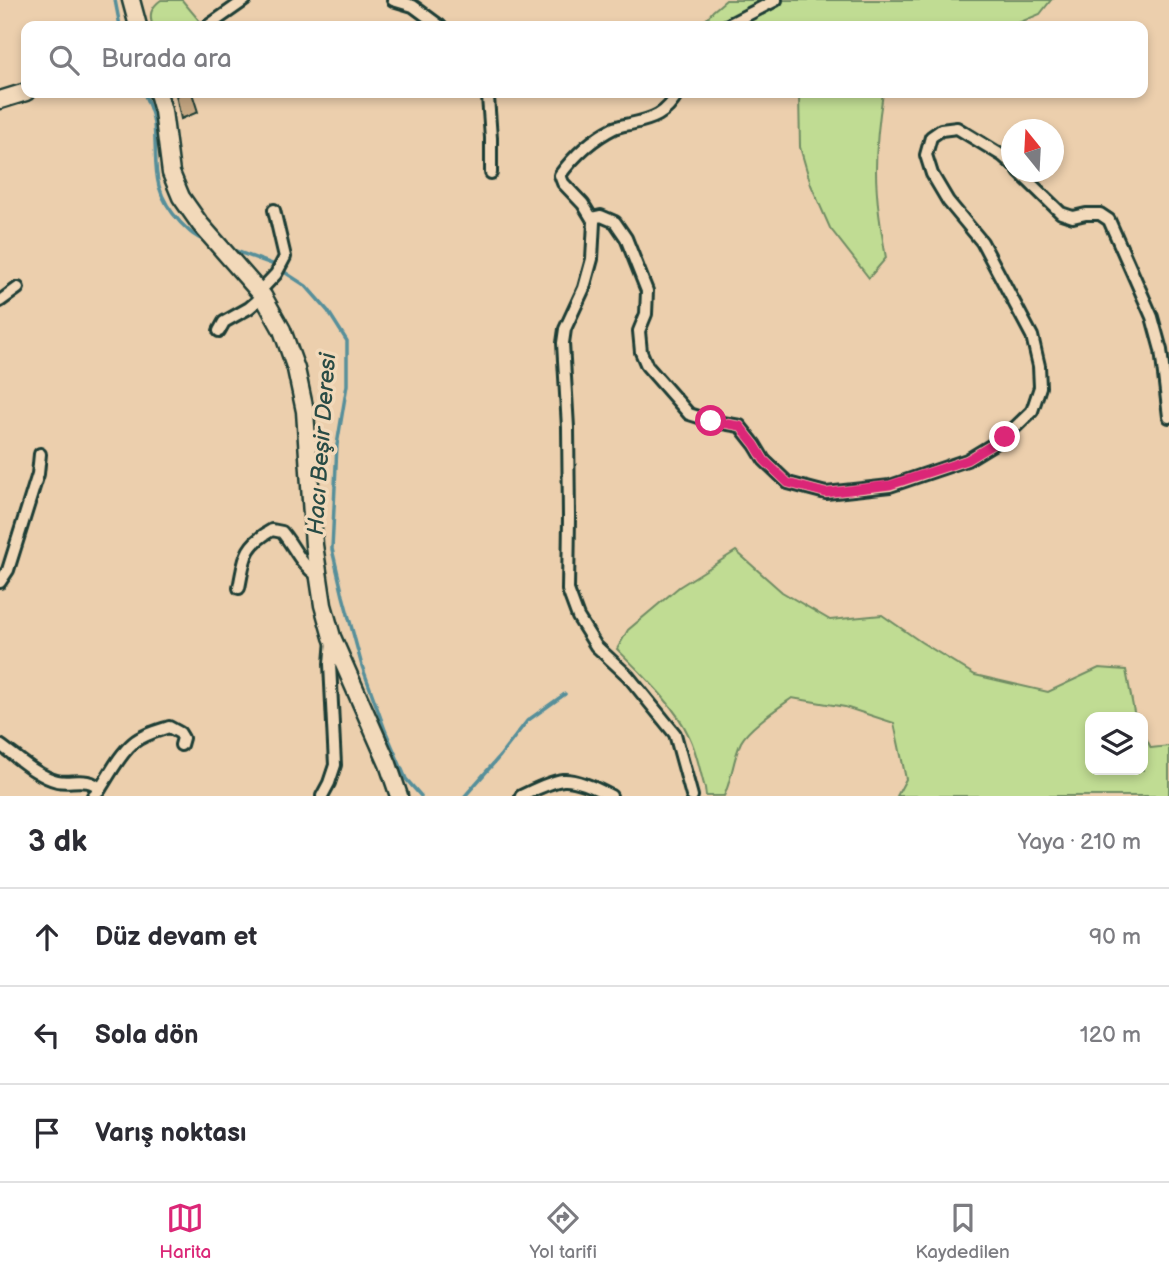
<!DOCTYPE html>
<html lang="tr">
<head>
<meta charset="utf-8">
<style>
	:root { --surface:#fff; --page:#f2f2f3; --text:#2b2b33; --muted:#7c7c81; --line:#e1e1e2; --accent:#db2777 }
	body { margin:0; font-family:"Balsamiq Sans",sans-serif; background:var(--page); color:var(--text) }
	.controls { position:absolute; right:21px; bottom:21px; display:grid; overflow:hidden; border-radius:14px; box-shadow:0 4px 10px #0003 }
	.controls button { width:63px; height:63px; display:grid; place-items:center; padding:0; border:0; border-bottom:2px solid var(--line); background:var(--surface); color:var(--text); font:35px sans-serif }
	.compass { position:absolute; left:1001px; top:119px; width:63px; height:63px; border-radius:50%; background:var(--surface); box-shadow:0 4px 10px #0003; rotate:342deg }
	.stop { position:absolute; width:21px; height:21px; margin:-16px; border:5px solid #db2777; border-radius:50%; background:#fff }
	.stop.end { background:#db2777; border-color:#fff; box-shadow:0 2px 7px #0008 }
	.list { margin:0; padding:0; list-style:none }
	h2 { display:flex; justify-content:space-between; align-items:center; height:91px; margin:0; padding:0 28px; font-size:30px }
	h2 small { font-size:23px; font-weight:400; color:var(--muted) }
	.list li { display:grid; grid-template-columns:46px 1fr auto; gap:21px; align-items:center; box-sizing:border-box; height:98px; padding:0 28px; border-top:2px solid var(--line) }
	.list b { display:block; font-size:26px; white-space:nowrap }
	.list em { font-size:23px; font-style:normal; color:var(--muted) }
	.icon { flex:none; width:38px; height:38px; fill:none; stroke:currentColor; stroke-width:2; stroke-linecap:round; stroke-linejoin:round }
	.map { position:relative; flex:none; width:1169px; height:796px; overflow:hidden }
	.search { position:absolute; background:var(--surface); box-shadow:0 4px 10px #0003; left:21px; right:21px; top:21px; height:77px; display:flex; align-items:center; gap:18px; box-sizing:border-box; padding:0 24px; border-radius:14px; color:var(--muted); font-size:26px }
	.sheet { height:385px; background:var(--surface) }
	nav { display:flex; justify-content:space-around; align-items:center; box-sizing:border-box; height:98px; border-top:2px solid var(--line); background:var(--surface); font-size:19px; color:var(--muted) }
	nav a { display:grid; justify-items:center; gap:4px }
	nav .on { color:var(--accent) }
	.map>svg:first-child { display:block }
	.green { fill:#c0dc93; stroke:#708c64; stroke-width:2 }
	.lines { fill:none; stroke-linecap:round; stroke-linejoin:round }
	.stream { stroke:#578f9a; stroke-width:3.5 }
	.building { fill:#c6a883; stroke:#1f3d34; stroke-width:2 }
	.street-casing { stroke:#1f3d34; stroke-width:16 }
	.secondary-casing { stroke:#1f3d34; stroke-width:21 }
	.street { stroke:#f2d9ba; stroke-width:10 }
	.secondary { stroke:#f2d9ba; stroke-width:16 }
	.route { stroke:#db2777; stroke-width:9 }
	.labels { text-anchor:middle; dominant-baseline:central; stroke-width:7; stroke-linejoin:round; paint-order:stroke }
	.water-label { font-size:23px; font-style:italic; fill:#284b45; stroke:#f2d9ba }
</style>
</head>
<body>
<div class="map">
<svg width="1169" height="796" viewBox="0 0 1169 796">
	<rect width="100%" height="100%" fill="#eccfad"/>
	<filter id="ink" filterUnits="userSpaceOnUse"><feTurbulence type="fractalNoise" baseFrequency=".0143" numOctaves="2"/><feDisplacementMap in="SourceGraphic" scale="14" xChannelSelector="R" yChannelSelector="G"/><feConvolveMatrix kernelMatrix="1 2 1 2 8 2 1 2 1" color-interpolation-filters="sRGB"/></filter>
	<g filter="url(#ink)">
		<g class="green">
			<path d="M161,0H182L203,25L153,26C148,15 151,7 161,0Z"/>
			<polygon points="726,0 1051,0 1040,14 1011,26 701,26 713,11"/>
			<path d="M799,93H883C879,118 876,144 876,170C876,200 881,229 886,258L869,278L830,228L811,185L800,147Z"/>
			<path d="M736,551L782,592L830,620L882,615L921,642L975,675L1048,692L1099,668L1126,670L1135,717H1090V770H1143V732L1151,748L1169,746V796H897L906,779L894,723L845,707L792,698C778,708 748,728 741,742C733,759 732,779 724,796H706L705,788C700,772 697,752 689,736C674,704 642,674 617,649L628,630L679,587Z"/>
		</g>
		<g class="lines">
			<g class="stream">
				<polyline points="115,0 120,26"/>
				<path d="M144,93C148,103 153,113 154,124C158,165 149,188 180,222C189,231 194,237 206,241"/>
				<polyline points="230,249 272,264 306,286 328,311 347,341 347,385 337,445 332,549 343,596 362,666 385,730 406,779 421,796"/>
				<polyline points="465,796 500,756 527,721 565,694"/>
			</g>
		</g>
		<polygon class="building" points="185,93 192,93 198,112 181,119 176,95"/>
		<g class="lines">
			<g class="street-casing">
				<g id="street">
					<polyline points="393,0 413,6 440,26"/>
					<polyline points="208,26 245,0"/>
					<polyline points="726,26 776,0"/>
					<polyline points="486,93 488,97 491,138 491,173"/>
					<path d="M678,93C666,115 653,119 630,124C625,125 619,126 614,128C592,139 574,156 560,175L563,183L583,204L594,222L592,259L584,288L565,329L563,343L568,428L569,517L568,590L578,617L596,646L628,676L675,734L692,796"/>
					<polyline points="1019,172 1061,213 1073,217 1086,214 1100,214 1109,220 1152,317 1161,350 1169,417"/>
					<polyline points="592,218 601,216 615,222 626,238 647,291 646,314 639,331 641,352 647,366 689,414 711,421 740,426 755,445 764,460 788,483 826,493 890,486 967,460 1005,437 1032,411 1040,387 1039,366 1032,336 982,242 948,201 932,174 926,155 931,137 941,130 957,128 1003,156 1012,164"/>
					<polyline points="259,292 276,274 285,257 274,210"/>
					<polyline points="0,301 18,288"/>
					<polyline points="219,331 224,322 249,308 263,296"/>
					<polyline points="0,582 8,570 38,474 40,454"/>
					<path d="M239,588C245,559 243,546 272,530L282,532C296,549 299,563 318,576"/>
					<path d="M0,745C16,756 38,777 57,781C71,784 89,776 100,789L93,796"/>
					<path d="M100,789C110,774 119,755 133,743C142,735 157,731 169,727L180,733L183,738L181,745"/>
					<polyline points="322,796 329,783 335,765 330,664 332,639"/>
					<path d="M521,796C534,790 549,782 563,780C578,779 598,789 611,796"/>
				</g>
			</g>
			<g class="secondary-casing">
				<g id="secondary">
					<polyline points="131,0 138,26"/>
					<polyline points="158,93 163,111 171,173 181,197 200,224 263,296 282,330 296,369 305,411 314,545 323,605 332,637 388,764 399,796"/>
					<polyline points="0,100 26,92"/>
				</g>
			</g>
			<use href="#street" class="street"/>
			<use href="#secondary" class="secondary"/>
		</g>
	</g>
	<g class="lines" filter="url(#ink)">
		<polyline class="route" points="711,421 740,426 755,445 764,460 788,483 826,493 890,485 967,460 1005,437"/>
	</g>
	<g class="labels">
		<g class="water-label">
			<text transform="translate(322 444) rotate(-86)">Hacı Beşir Deresi</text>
		</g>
	</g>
</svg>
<div class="controls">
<button><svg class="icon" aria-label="layers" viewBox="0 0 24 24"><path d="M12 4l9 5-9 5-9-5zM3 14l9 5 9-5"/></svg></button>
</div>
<svg class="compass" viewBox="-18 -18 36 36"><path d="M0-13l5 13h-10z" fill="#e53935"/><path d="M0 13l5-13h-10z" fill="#7c7c81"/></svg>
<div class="stop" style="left:711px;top:421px"></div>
<div class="stop end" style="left:1005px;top:437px"></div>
<div class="search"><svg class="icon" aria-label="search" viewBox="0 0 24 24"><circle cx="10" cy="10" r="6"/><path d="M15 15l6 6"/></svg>Burada ara</div>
</div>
<section class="sheet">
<h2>3 dk<small>Yaya · 210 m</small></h2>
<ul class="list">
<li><svg class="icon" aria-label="ahead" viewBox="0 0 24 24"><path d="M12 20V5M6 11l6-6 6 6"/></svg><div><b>Düz devam et</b></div><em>90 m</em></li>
<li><svg class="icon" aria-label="left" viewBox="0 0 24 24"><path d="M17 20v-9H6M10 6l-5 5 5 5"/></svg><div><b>Sola dön</b></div><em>120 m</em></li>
<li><svg class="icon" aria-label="arrive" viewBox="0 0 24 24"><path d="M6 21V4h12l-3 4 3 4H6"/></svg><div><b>Varış noktası</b></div></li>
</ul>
</section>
<nav>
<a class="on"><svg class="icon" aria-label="map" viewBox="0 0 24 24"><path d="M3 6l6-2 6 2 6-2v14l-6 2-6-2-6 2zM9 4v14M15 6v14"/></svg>Harita</a>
<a><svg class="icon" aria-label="directions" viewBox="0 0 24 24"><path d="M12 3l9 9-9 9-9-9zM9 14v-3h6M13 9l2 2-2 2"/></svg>Yol tarifi</a>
<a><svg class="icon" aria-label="saved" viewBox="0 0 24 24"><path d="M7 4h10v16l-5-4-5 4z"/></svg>Kaydedilen</a>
</nav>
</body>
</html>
